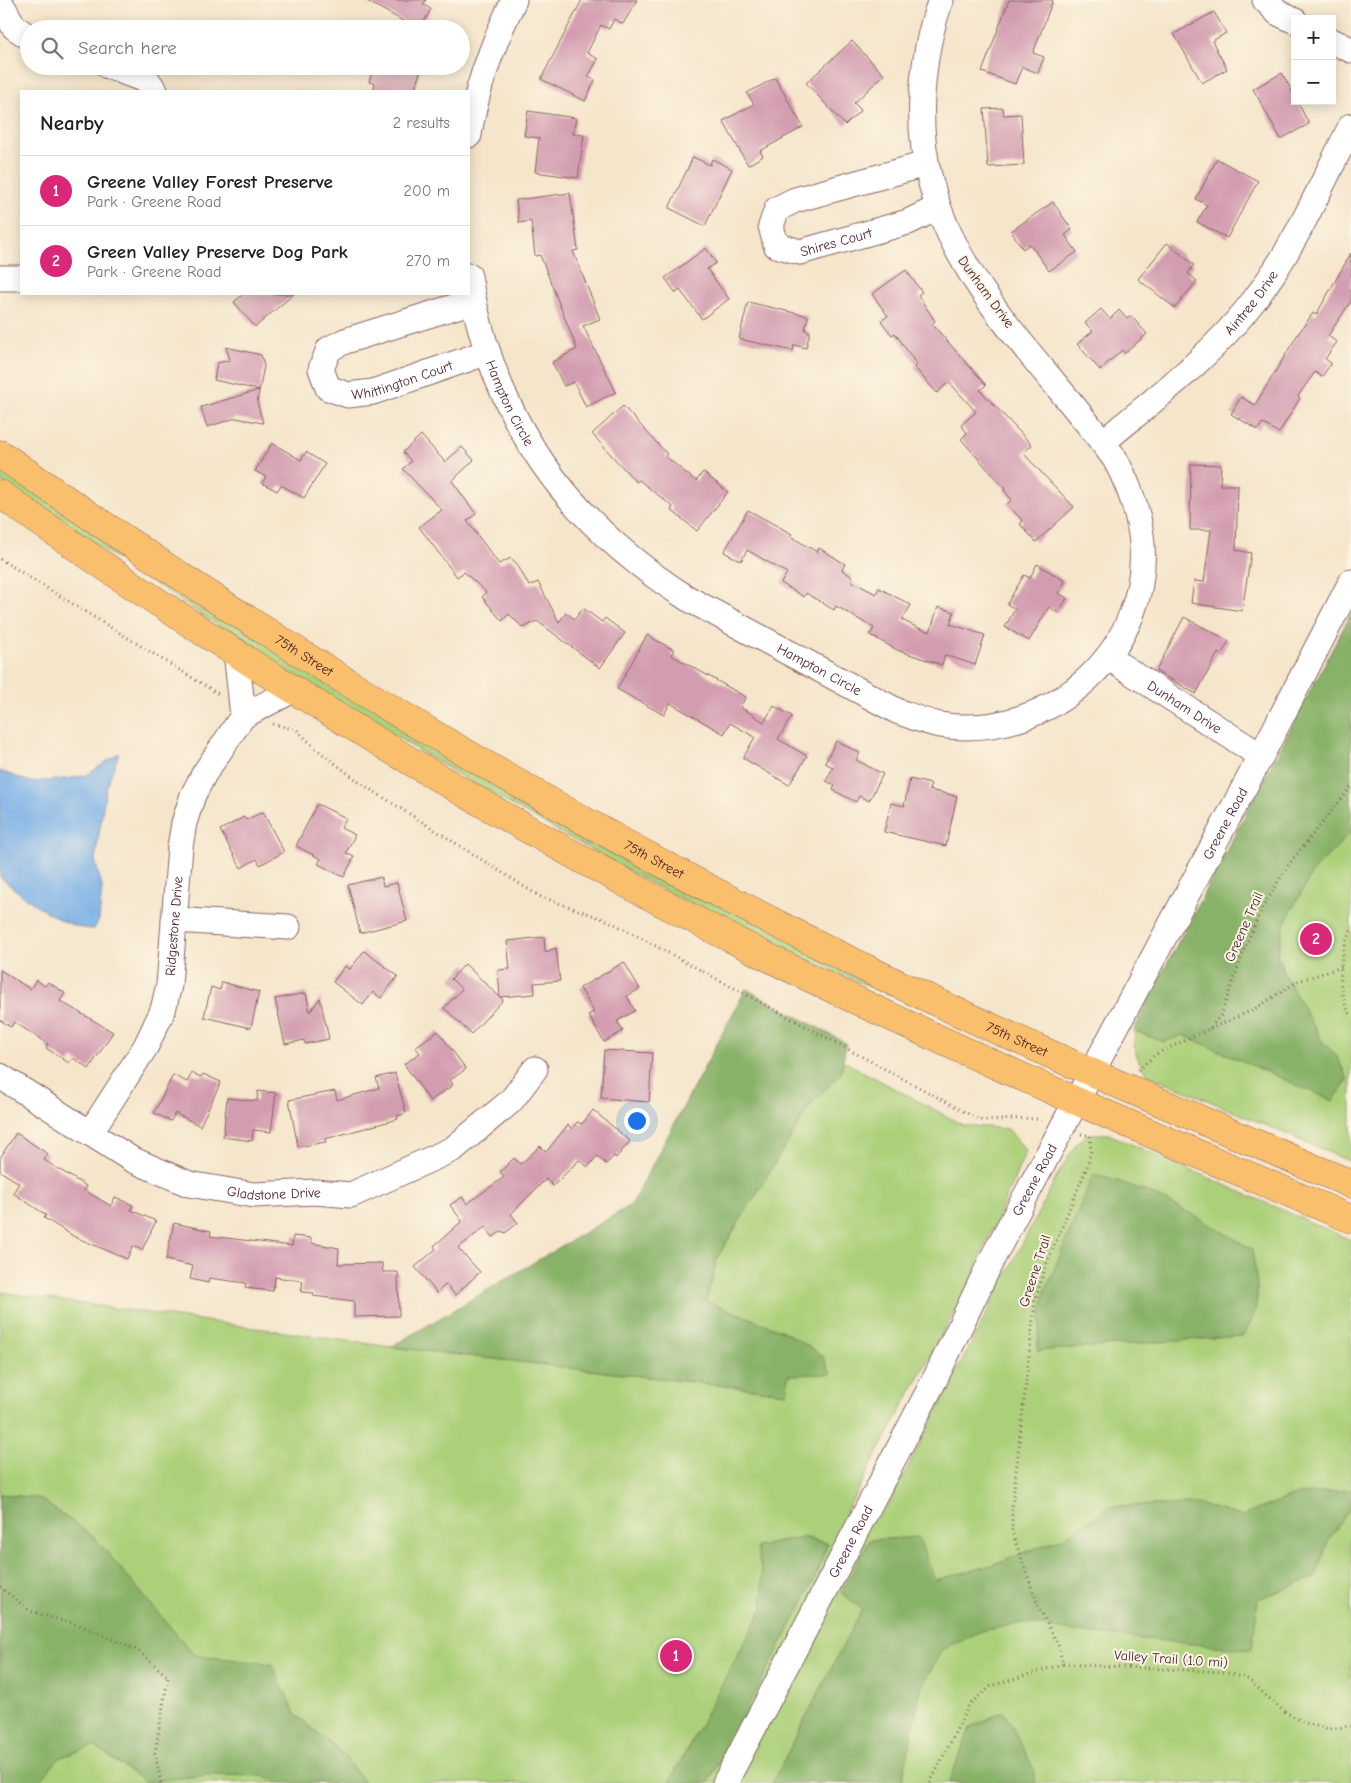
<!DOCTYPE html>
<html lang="en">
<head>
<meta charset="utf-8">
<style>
	:root { --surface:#fff; --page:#f2f2f2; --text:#222; --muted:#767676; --line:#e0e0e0; --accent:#db2777 }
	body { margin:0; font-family:"Comic Neue",sans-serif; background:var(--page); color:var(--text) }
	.controls { position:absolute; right:15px; top:15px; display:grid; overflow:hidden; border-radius:0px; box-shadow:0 2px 12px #0003 }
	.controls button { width:45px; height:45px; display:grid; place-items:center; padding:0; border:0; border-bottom:1px solid var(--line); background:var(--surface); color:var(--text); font:25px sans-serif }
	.you { position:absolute; left:636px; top:1120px; width:18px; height:18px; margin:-12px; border:4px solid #fff; border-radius:50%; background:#1a73e8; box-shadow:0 0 0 8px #1a73e833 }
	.badge { display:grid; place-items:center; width:32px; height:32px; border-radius:50%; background:var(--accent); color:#fff; font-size:16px; font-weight:700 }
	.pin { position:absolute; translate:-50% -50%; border:2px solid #fff; box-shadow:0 1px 5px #0006 }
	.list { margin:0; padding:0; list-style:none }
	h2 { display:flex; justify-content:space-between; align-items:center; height:65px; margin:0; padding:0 20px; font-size:21px }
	h2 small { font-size:16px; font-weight:400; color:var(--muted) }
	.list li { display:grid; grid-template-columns:32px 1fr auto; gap:15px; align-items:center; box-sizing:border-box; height:70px; padding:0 20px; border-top:1px solid var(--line) }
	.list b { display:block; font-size:19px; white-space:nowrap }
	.list p { margin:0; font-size:16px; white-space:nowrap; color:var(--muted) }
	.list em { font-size:16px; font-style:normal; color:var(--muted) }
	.icon { flex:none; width:28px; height:28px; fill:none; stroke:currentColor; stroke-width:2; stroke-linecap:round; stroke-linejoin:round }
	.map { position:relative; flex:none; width:1351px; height:1783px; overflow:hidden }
	.search { position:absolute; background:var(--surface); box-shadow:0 2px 12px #0003; left:20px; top:20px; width:450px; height:55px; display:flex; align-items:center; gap:12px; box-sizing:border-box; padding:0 18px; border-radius:28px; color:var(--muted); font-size:19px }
	.panel { position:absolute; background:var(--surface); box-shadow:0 2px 12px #0003; left:20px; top:90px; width:450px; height:205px; border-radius:0px }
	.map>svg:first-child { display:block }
	.green { fill:#acd079; stroke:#7b7852 }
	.forest { fill:#89b269; stroke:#6a684a }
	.water { fill:#78afe7; stroke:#616789 }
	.building { fill:#d39db0 }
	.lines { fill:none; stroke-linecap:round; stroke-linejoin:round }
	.minor-casing { stroke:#866463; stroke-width:27 }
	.major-casing { stroke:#866463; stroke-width:29 }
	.path { stroke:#866463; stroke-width:3; stroke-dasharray:1 4; stroke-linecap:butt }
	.minor { stroke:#fff; stroke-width:25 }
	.major { stroke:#f9bf6c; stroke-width:28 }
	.labels { text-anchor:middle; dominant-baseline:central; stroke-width:4; stroke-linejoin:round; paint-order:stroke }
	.street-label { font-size:14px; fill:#4a1f2b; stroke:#fcf5e5 }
</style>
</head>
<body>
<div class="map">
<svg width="1351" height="1783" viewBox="0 0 1351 1783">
	<rect width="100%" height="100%" fill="#fcf5e5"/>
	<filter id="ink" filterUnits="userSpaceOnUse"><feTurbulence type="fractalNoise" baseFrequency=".02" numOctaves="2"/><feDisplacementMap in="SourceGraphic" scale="10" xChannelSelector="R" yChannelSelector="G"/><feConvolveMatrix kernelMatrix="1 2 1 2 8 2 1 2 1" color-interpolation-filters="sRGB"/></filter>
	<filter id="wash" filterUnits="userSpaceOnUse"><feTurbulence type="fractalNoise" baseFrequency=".0096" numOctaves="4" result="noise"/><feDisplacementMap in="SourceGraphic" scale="20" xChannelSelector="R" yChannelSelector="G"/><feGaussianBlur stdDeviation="1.12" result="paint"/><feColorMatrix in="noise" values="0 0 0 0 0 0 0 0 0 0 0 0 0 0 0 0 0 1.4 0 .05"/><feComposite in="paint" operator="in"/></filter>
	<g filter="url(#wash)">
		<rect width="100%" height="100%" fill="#f5e5ca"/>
		<g class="green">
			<polygon points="0,468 890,995 771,944 650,883 476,785 282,668 0,481"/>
			<path d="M1351,614V1162L1147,1074C1128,1046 1132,1037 1145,1006Z"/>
			<polygon points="843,1061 963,1125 1008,1129 1026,1151 969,1284 846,1512 888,1506 1056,1178 1077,1143 1088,1134 1108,1134 1351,1240 1351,1783 0,1783 0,1292 391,1347 787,1393 785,1332 706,1301 718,1256 811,1104 841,1074"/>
		</g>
		<g class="forest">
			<polygon points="1351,614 1351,832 1314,870 1285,922 1277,955 1287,979 1322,1041 1336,1055 1348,1080 1333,1101 1183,1035 1164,1042 1134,1031 1145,1006"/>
			<polygon points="746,989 846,1043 841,1074 811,1104 718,1256 706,1301 785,1332 822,1355 831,1374 788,1375 787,1393 391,1347 631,1205"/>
			<path d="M1093,1175C1150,1186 1201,1220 1252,1249C1257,1286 1264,1302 1243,1336L1037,1351L1044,1294Z"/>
			<polygon points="1351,1490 1351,1507 1329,1539 1316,1577 1258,1599 1252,1650 1086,1633 1023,1623 981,1631 942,1650 921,1688 902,1783 772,1783 862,1609 841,1593 870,1540 918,1537 935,1580 988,1566 1063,1538 1110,1506 1197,1504 1242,1516 1297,1494"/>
			<polygon points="0,1494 39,1498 94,1537 194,1655 272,1664 295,1714 343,1754 364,1783 280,1783 265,1776 209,1775 145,1782 94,1746 59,1758 39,1783 0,1783"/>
			<polygon points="801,1537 828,1543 813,1583 708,1783 669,1783 763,1608 762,1576 757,1547"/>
			<polygon points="1004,1711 1033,1768 1036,1783 949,1783 970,1728"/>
		</g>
		<path class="water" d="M119,753L106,788L95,860L102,887L99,920L94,929C65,930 22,896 0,877V771L31,782L65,779L87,775Z"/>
		<g id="blocks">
			<g class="building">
				<polygon points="365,0 426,0 423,4 431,9 420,29 418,29"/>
				<polygon points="582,0 637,0 623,24 614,19 609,29 601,25 587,53 598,59 588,77 595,80 585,101 541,79"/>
				<polygon points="1009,0 1053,0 1033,53 1044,57 1038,73 1022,67 1015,84 982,72"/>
				<polygon points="1214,12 1226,33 1212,41 1227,69 1202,83 1174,34"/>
				<polygon points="852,41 884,75 854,103 861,110 845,125 806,83"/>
				<polygon points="374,66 422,66 414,91 373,91 375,84 369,82"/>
				<polygon points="1282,73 1295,97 1295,101 1297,101 1309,124 1281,139 1253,89"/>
				<polygon points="775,78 803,127 760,151 763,156 748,165 723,121 754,104 747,93"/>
				<polygon points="1003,108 1004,115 1021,114 1024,165 988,167 984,109"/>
				<polygon points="528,111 576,118 573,134 584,135 578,178 535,172 539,138 524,136"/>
				<polygon points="693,157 710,165 712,159 732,169 705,226 669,208"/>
				<polygon points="1217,159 1258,181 1227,238 1197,222 1207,205 1196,199"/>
				<polygon points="570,193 578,250 573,251 600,319 583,326 616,392 586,407 574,382 564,386 552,362 577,349 540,255 535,256 531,221 519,223 516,200"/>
				<polygon points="1053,202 1072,230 1065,235 1077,252 1049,271 1030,244 1023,249 1011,231"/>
				<polygon points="1167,243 1194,265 1188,273 1197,281 1175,308 1138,279"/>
				<polygon points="706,248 716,263 707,269 729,299 702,319 680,290 676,293 665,278"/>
				<polygon points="1351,253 1351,301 1328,336 1337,342 1325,359 1331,363 1322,377 1315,372 1298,396 1300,398 1279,433 1262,423 1258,430 1231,414 1241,397 1255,405 1298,334 1313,313 1316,315"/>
				<polygon points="906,270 922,292 918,295 935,321 932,324 986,385 980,390 1032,445 1023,453 1074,507 1036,542 1020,524 1023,521 1007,504 1012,500 1004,490 1005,489 961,439 967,433 961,425 976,412 949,382 937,393 914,367 917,365 895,333 892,335 881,321 888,316 872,294"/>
				<polygon points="244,294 294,294 255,327 234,302"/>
				<polygon points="748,302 808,316 805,330 810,332 806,348 794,345 793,351 739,339"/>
				<polygon points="1101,309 1110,319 1119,310 1127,319 1131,316 1147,334 1125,353 1122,350 1100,370 1077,344 1093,331 1085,323"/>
				<polygon points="226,347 261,355 264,366 257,402 263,423 236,418 207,427 201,407 259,390 214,380 217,363 230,360"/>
				<polygon points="623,406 667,454 665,456 696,481 703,472 728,492 697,531 671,510 673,507 639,480 636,482 592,434"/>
				<polygon points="421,435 445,462 462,447 474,460 452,481 476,514 467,521 499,564 511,558 517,564 529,586 538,582 559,622 566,613 575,619 583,608 602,622 605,618 625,633 600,668 537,621 523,628 509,614 502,621 482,597 486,592 464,572 457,577 419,527 442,510 403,469 411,461 403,452"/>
				<polygon points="272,443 301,460 306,452 325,464 304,498 281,485 277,491 262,483 266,477 255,471"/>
				<polygon points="1191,464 1221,465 1220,485 1238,485 1236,550 1251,553 1242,611 1191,603 1194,581 1204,582 1211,530 1190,530"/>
				<polygon points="748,510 792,534 790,536 817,552 819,548 845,564 842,570 853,577 851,581 876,594 879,588 911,605 902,620 916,627 930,632 938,607 954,612 950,624 985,635 975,665 945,655 942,665 897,650 870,635 874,628 836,606 834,610 806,593 804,597 781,583 787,573 747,550 741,561 724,552"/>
				<polygon points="1037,564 1065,581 1058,593 1067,598 1058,613 1049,607 1029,641 1005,627 1015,609 1007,604 1024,575 1030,578"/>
				<polygon points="1184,617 1229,641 1221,655 1218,653 1196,694 1156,671"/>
				<polygon points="647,635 674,650 671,655 746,697 740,707 764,722 774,706 792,716 778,739 807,756 789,785 743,758 755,737 730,723 724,734 670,703 664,715 617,689"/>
				<polygon points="836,741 860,753 856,760 883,774 869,801 859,796 856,802 833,790 835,785 826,781 833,767 825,763"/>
				<polygon points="910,779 931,784 929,790 957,796 946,846 884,832 891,803 904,806"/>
				<polygon points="317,804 346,818 341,828 355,835 346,853 354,857 344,877 318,864 321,859 296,846"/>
				<polygon points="263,812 284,852 260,865 257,859 241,868 220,830 244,817 246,820"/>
				<polygon points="381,877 383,886 397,883 407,921 360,933 348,885"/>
				<polygon points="544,937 545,952 556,948 560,981 534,983 535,994 500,997 498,970 510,969 507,941"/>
				<polygon points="364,951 398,976 381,998 373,992 363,1005 333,982 345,966 350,969"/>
				<polygon points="624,962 640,989 627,996 635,1011 617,1021 623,1031 604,1042 588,1015 594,1012 580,988"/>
				<polygon points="465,964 503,1000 471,1034 444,1008 462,989 451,979"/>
				<polygon points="0,970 30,989 36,980 45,986 48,982 65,993 60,1001 113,1032 89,1069 73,1058 69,1063 46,1048 48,1044 14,1022 11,1027 0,1020"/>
				<polygon points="222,982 259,992 251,1028 204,1017 211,987 220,990"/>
				<polygon points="306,993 310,1012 320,998 329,1039 305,1044 304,1040 285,1044 275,999"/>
				<polygon points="438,1031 466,1069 450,1080 453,1085 430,1101 404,1064 420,1053 415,1047"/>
				<polygon points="604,1050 652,1053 649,1102 601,1098"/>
				<polygon points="192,1073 201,1077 203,1074 221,1082 200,1126 175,1113 171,1121 154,1113 173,1075 187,1082"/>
				<polygon points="395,1073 406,1113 397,1116 398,1119 325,1139 326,1142 298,1147 289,1100 335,1091 337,1100 379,1088 376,1078"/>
				<polygon points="258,1091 276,1093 271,1132 253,1130 252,1141 223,1137 227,1098 257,1101"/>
				<polygon points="593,1110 630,1141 616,1158 614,1156 606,1164 597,1156 588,1167 579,1160 553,1186 546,1179 511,1214 518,1223 505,1233 502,1231 493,1237 485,1227 458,1248 480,1272 455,1295 446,1284 437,1293 415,1267 436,1249 434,1246 462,1221 450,1205 462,1197 467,1204 504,1177 500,1172 514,1158 521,1164 540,1146 546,1152 568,1125 572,1129 577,1122 582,1124"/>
				<polygon points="16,1133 48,1154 44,1160 86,1186 84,1190 111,1206 115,1197 133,1205 131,1210 156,1221 142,1250 133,1246 127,1259 75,1237 44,1218 46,1215 13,1193 19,1183 0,1171 0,1158"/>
				<polygon points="174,1223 211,1231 210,1236 292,1246 293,1236 311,1238 311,1243 339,1248 338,1264 382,1263 383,1272 398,1272 399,1316 354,1317 354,1301 313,1296 314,1293 301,1292 303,1281 275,1277 273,1291 245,1288 246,1283 209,1278 208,1283 190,1279 193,1266 166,1260"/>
			</g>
		</g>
	</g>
	<g filter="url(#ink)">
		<use href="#blocks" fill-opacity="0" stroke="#866463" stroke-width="1"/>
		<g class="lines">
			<g class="minor-casing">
				<g id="minor">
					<polyline points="1265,0 1278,13 1295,21"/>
					<polyline points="3,7 14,27 29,37"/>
					<polyline points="1332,41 1351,50"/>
					<polyline points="108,66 148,81 155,91"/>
					<path d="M469,135C476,87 493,43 514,0"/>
					<path id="s1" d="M926,164L795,200L777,209L771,226L776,245L800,252L908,222L937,208"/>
					<path id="s2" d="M469,276C493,419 566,521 687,598L897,711C911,716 925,722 940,725C1051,742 1156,648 1141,534C1137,506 1128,483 1115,459C1031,344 913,252 922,96C924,64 929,31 941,0"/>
					<polyline points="0,278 21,278"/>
					<path id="s3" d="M473,301L345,341L329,349L321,369L328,388L348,395L373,392L488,352"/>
					<path id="s4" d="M1103,442C1156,398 1213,355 1255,299C1295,247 1321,185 1351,126"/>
					<polyline points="236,651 243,716"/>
					<path id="s5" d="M1109,658L1261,756"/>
					<polyline points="174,920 288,927"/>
					<path id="s6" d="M0,1076L131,1159L189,1184L254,1195L315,1192L351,1195L453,1149L511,1101L535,1069"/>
					<path id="s7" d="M90,1133L146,1046L163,1010L169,985L180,847L184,823L193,795L204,774L243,716L295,689"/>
					<path id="s8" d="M725,1783L936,1377L993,1257L1261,756L1351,582"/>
				</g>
			</g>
			<g class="major-casing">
				<g id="major">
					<path id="s9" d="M0,454C256,633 522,795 801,936C980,1027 1166,1105 1351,1184"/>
					<path d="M0,494C255,674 528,840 808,977C986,1064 1169,1142 1351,1219"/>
				</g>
			</g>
			<g class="path">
				<polyline points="0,559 220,695"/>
				<path d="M273,724L297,730L314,747L359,782L539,896L609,921L980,1120C1000,1122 1028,1115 1044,1121"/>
				<path d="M1351,931C1339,954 1335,993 1351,1015"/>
				<polyline points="1210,1029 1253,1010 1298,981 1342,967"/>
				<polyline points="1138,1070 1156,1054 1209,1029 1221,1015 1244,950 1262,908 1289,864 1351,787"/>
				<polyline points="1081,1134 1090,1136"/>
				<polyline points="0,1587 30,1611 81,1626 139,1651 168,1677 155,1753 161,1783"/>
				<polyline points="1063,1664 1224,1672 1248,1679 1283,1711 1305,1723 1329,1729 1351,1726"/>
				<polyline points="930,1783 969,1705 991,1686 1063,1664 1058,1644 1038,1606 1012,1532 1012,1508 1035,1301 1046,1265 1087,1167 1091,1151 1090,1136"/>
			</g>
			<use href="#minor" class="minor"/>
			<use href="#major" class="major"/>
		</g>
	</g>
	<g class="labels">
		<g class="street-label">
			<text stroke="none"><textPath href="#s1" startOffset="256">Shires Court</textPath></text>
			<text transform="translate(986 292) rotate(54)">Dunham Drive</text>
			<text stroke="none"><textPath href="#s4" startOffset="204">Aintree Drive</textPath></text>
			<text stroke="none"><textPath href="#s3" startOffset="271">Whittington Court</textPath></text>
			<text stroke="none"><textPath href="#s2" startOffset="134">Hampton Circle</textPath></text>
			<text stroke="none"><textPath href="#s9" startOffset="365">75th Street</textPath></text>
			<text stroke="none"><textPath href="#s2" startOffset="552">Hampton Circle</textPath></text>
			<text stroke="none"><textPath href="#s5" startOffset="90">Dunham Drive</textPath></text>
			<text stroke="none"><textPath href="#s8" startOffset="1082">Greene Road</textPath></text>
			<text stroke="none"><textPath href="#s9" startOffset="770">75th Street</textPath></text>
			<text stroke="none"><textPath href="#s7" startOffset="228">Ridgestone Drive</textPath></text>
			<text transform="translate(1244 927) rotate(-66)">Greene Trail</text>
			<text stroke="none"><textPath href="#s9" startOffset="1175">75th Street</textPath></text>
			<text stroke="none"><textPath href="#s8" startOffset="678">Greene Road</textPath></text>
			<text stroke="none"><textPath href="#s6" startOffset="304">Gladstone Drive</textPath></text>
			<text transform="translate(1035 1271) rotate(-72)">Greene Trail</text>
			<text stroke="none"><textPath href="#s8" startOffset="272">Greene Road</textPath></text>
			<text transform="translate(1171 1659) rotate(4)">Valley Trail (1.0 mi)</text>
		</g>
	</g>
</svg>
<div class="controls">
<button>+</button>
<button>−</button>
</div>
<div class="you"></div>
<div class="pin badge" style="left:676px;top:1656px">1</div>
<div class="pin badge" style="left:1316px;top:939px">2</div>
<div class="search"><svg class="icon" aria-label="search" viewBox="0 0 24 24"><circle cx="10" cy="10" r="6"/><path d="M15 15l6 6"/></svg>Search here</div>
<section class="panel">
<h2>Nearby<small>2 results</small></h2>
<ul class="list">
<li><span class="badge">1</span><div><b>Greene Valley Forest Preserve</b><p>Park · Greene Road</p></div><em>200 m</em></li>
<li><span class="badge">2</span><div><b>Green Valley Preserve Dog Park</b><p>Park · Greene Road</p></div><em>270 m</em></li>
</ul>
</section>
</div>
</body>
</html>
